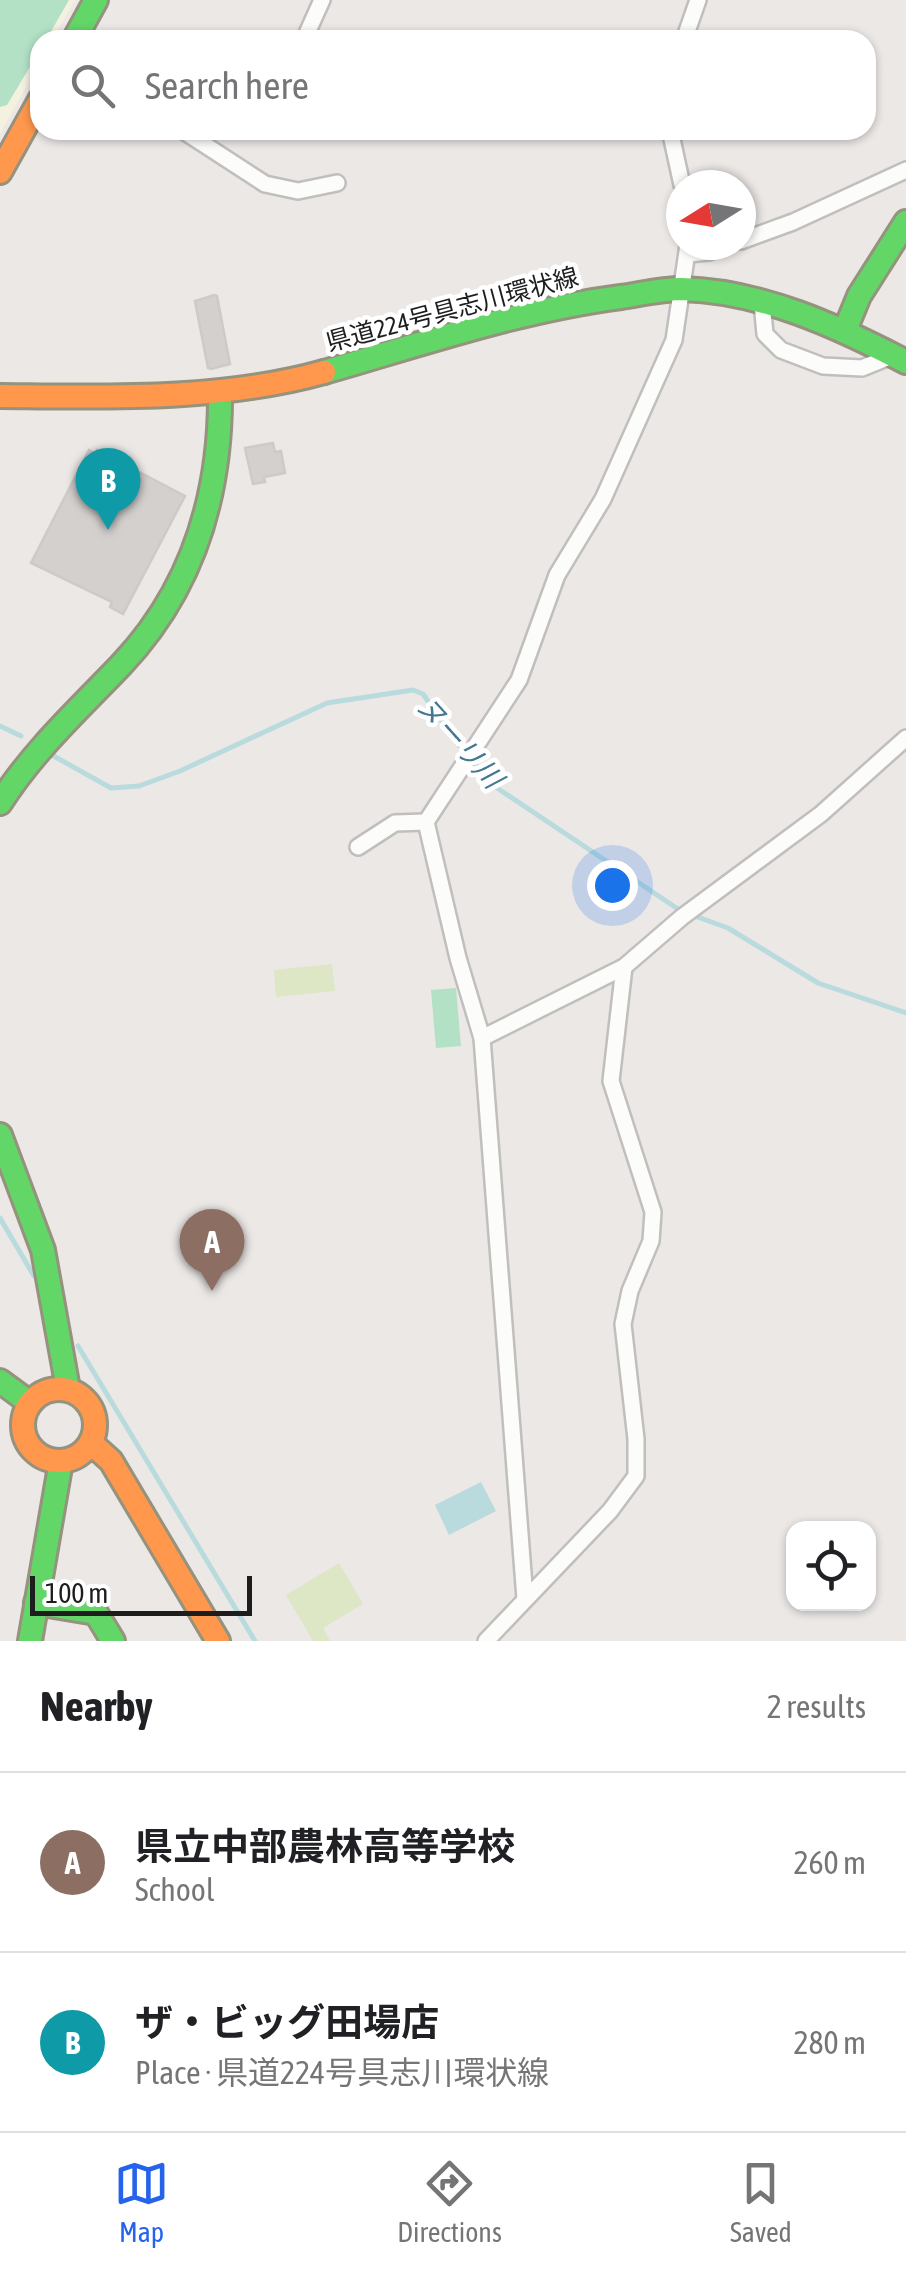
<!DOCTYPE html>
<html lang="en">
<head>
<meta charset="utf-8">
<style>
	:root { --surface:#fff; --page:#f2f2f2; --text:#202124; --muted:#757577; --line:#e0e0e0; --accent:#2563eb }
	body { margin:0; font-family:"Asap Condensed","Noto Sans JP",sans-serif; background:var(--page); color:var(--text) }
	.controls { position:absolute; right:30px; bottom:30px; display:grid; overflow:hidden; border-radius:20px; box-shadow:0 2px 8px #0004 }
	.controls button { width:90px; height:90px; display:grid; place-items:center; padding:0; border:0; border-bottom:2px solid var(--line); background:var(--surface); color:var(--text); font:50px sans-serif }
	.compass { position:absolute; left:666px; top:170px; width:90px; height:90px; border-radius:50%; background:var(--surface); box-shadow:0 2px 8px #0004; rotate:259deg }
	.scale { position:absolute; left:30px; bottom:25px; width:222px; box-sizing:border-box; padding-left:10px; border:5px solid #1d1d1d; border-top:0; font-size:28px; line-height:35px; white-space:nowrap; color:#1d1d1d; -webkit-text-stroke:8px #fff; paint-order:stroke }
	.you { position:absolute; left:612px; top:885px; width:35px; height:35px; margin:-25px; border:8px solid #fff; border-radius:50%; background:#1a73e8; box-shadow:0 0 0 15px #1a73e833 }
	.badge { display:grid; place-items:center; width:65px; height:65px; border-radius:50%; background:var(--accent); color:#fff; font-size:32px; font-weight:700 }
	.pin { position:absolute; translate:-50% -82px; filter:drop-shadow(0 2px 5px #0008) }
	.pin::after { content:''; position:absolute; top:52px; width:35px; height:30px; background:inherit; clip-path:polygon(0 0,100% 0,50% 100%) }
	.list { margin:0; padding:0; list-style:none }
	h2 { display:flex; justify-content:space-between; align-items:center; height:130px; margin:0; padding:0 40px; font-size:42px }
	h2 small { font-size:32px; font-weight:400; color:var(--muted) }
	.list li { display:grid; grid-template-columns:65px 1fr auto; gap:30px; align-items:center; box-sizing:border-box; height:180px; padding:0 40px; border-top:2px solid var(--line) }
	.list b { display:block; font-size:38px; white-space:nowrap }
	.list p { margin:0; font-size:32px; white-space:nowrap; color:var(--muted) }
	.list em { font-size:32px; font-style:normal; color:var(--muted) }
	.icon { flex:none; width:55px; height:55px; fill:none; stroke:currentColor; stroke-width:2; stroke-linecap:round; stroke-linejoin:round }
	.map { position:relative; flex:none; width:906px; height:1641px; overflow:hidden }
	.search { position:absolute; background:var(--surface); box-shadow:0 2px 8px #0004; left:30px; right:30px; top:30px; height:110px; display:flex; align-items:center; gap:25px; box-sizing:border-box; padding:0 35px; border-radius:30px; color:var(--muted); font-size:38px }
	.sheet { height:490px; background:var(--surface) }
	nav { display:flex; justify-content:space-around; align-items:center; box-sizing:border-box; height:140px; border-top:2px solid var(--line); background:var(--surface); font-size:28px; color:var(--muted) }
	nav a { display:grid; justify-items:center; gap:5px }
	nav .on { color:var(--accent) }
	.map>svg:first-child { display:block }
	.education { fill:#f5f1e0 }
	.grass { fill:#dde7c5 }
	.pitch { fill:#b2e1c6 }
	.water { fill:#b9dbde }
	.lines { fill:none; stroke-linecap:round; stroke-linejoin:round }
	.stream { stroke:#b9dbde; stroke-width:5 }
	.building { fill:#d3d0ce; stroke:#cecac7; stroke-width:2.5 }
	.street-casing { stroke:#c1bfbe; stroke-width:20 }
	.fast-casing { stroke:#95927e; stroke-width:28 }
	.slow-casing { stroke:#95927e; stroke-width:28 }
	.street { stroke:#fcfcfb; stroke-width:15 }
	.fast { stroke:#63d668; stroke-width:22 }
	.slow { stroke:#ff974d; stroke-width:22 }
	.labels { text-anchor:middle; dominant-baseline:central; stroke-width:9; stroke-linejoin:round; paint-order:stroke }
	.street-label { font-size:25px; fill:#1d1d1d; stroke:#fff }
	.water-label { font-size:28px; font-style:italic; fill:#447792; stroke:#fff }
</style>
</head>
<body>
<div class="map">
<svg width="906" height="1641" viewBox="0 0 906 1641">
	<rect width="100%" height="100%" fill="#ebe8e6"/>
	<polygon class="education" points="0,0 75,0 52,40 40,40 40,62 0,134"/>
	<g class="grass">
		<polygon points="332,964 335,991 276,997 274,970"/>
		<polygon points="339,1563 363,1604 323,1628 330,1641 313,1641 286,1595"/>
	</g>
	<g class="pitch">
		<polygon points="0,0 69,0 46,40 40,40 40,50 7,105 0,107"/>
		<polygon points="456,988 461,1046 436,1048 431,990"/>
	</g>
	<polygon class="water" points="481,1482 496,1511 449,1535 435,1505"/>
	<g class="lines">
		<g class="stream">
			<polyline points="0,726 21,736"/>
			<polyline points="50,754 111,788 139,786 180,771 327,703 413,690 423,694 458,744 494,786 681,911"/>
			<polyline points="692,915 728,928 818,983 906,1013"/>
			<polyline points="0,1218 34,1276"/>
			<polyline points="78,1346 255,1641"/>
		</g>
	</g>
	<g class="building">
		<polygon points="214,295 217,296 230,364 211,369 208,368 195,301"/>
		<polygon points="273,443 275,452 281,451 285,473 264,477 265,482 253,484 245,448"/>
		<polygon points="89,450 96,454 97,450 185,496 123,614 110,607 112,602 31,563"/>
	</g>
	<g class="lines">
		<g class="street-casing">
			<g id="street">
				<polyline points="304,40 322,0"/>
				<polyline points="684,40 698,0"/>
				<polyline points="182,130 265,184 298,191 337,183"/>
				<polyline points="670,130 682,185"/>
				<polyline points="741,241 793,222 906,170"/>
				<polyline points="688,254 709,252 729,245"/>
				<polyline points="762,303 765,334 781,350 823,366 862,368 894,355"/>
				<polyline points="358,847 395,823 426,822"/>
				<polyline points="482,1038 624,967 682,917 821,814 906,738"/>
				<polyline points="525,1599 482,1038 458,958 426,822 519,680 557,575 603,499 674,340 688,245"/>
				<polyline points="486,1641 610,1511 636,1476 636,1439 623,1324 630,1291 651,1241 653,1212 611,1081 624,967"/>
			</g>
		</g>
		<g class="fast-casing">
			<g id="fast">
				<polyline points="74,40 96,0"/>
				<polyline points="845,330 859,296 906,222"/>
				<path d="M324,372C422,344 520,310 621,297C641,294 662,289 682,289C761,291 837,326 906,362"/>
				<path d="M0,803C34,750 78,710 121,665C193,589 221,495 220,392"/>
				<polyline points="0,1135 43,1250 68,1389"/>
				<polyline points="0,1381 30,1403"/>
				<polyline points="36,1603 96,1613 113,1641"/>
				<polyline points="30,1641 61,1461"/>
			</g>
		</g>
		<g class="slow-casing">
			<g id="slow">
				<polyline points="0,172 40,100"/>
				<path d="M0,396C107,397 220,401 324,372"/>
				<circle cx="59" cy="1425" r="36"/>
				<polyline points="91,1443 111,1461 218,1641"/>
			</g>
		</g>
		<use href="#street" class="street"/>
		<use href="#fast" class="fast"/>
		<use href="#slow" class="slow"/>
	</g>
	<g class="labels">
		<g class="street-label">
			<text transform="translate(452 309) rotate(-15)">県道224号具志川環状線</text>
		</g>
		<g class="water-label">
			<text transform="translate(460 742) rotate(48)">ヌーリ川</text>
		</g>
	</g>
</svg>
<div class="controls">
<button><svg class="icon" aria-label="locate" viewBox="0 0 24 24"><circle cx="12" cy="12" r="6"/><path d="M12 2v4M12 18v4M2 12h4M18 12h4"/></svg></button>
</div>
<svg class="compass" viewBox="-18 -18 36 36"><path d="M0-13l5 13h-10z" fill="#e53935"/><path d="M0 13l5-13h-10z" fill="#757577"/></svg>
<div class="scale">100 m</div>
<div class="you"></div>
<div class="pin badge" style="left:212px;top:1291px;background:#8d6e63">A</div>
<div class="pin badge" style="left:108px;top:530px;background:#0f9aa8">B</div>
<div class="search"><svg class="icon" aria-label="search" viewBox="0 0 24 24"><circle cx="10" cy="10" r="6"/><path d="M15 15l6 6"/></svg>Search here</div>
</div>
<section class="sheet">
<h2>Nearby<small>2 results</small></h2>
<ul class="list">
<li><span class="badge" style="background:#8d6e63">A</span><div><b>県立中部農林高等学校</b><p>School</p></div><em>260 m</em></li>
<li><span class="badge" style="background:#0f9aa8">B</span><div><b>ザ・ビッグ田場店</b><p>Place · 県道224号具志川環状線</p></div><em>280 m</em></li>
</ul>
</section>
<nav>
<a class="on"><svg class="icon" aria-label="map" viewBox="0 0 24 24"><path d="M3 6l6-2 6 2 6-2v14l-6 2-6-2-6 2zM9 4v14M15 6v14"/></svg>Map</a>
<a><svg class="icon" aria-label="directions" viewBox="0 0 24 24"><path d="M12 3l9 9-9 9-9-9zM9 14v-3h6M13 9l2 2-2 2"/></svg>Directions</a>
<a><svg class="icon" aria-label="saved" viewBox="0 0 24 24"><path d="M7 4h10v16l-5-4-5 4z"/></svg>Saved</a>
</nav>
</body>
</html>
